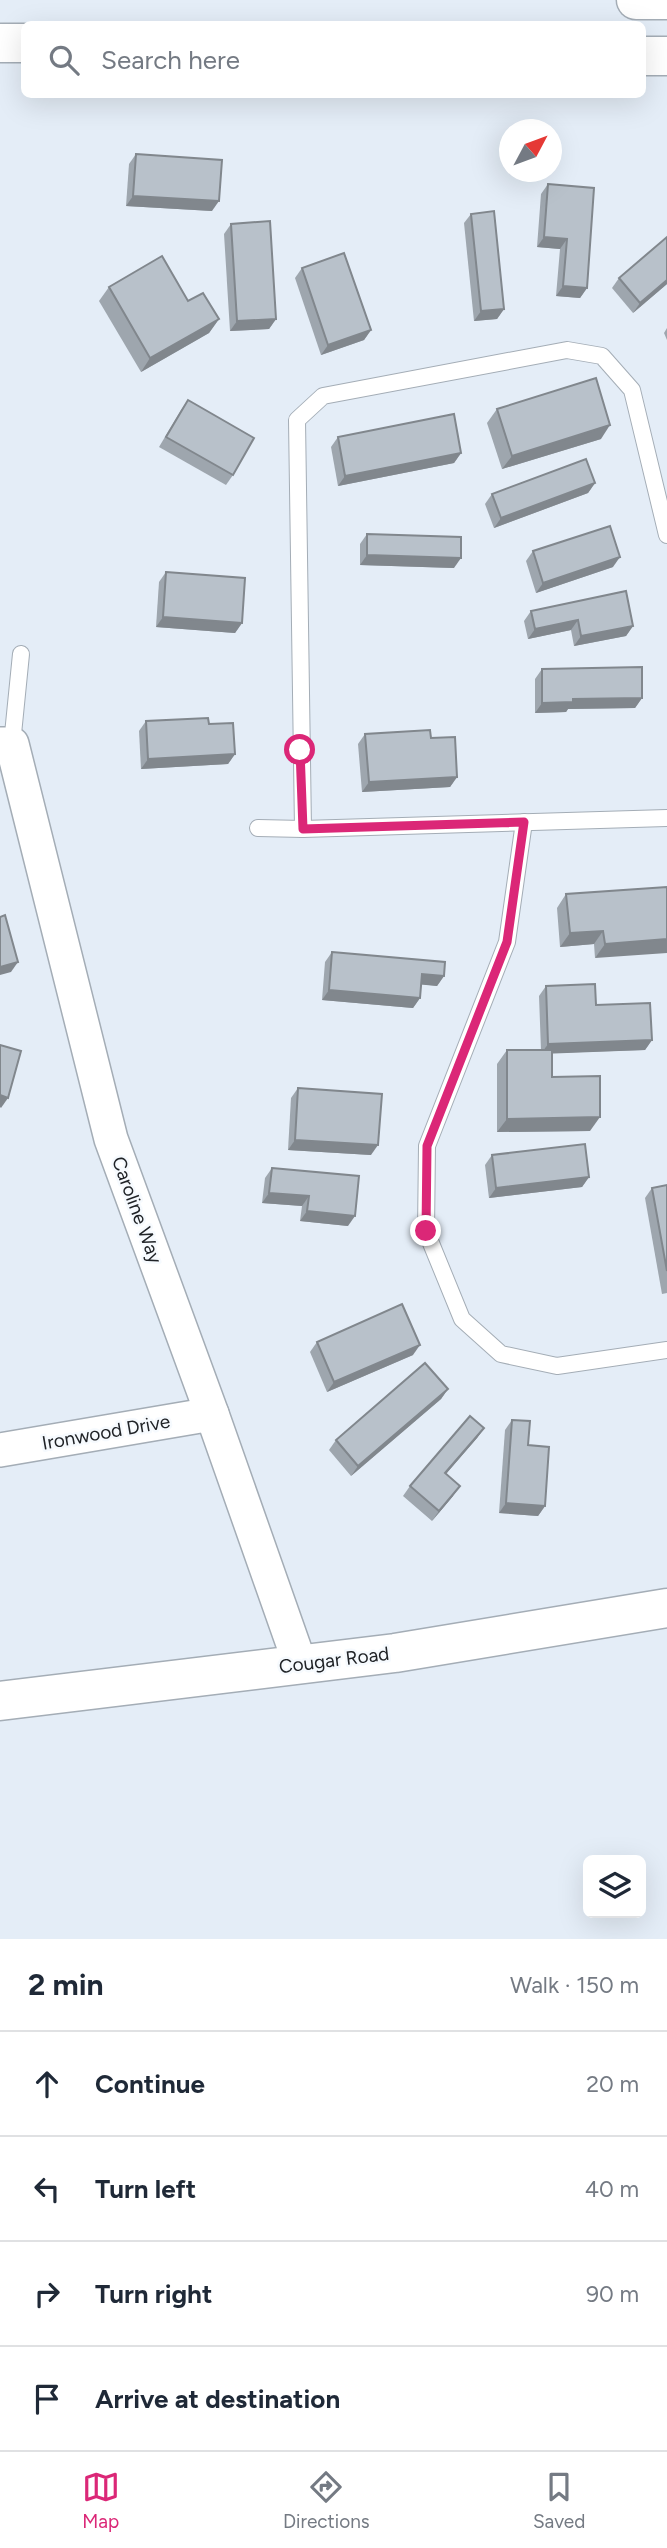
<!DOCTYPE html>
<html lang="en">
<head>
<meta charset="utf-8">
<style>
	:root { --surface:#fff; --page:#f2f2f3; --text:#1f2937; --muted:#747a83; --line:#e0e1e3; --accent:#db2777 }
	body { margin:0; font-family:Figtree,sans-serif; background:var(--page); color:var(--text) }
	.controls { position:absolute; right:21px; bottom:21px; display:grid; overflow:hidden; border-radius:10px; box-shadow:0 7px 28px #0002 }
	.controls button { width:63px; height:63px; display:grid; place-items:center; padding:0; border:0; border-bottom:2px solid var(--line); background:var(--surface); color:var(--text); font:35px sans-serif }
	.compass { position:absolute; left:499px; top:119px; width:63px; height:63px; border-radius:50%; background:var(--surface); box-shadow:0 7px 28px #0002; rotate:49deg }
	.stop { position:absolute; width:21px; height:21px; margin:-16px; border:5px solid #db2777; border-radius:50%; background:#fff }
	.stop.end { background:#db2777; border-color:#fff; box-shadow:0 2px 7px #0008 }
	.list { margin:0; padding:0; list-style:none }
	h2 { display:flex; justify-content:space-between; align-items:center; height:91px; margin:0; padding:0 28px; font-size:30px }
	h2 small { font-size:23px; font-weight:400; color:var(--muted) }
	.list li { display:grid; grid-template-columns:46px 1fr auto; gap:21px; align-items:center; box-sizing:border-box; height:105px; padding:0 28px; border-top:2px solid var(--line) }
	.list b { display:block; font-size:26px; white-space:nowrap }
	.list em { font-size:23px; font-style:normal; color:var(--muted) }
	.icon { flex:none; width:38px; height:38px; fill:none; stroke:currentColor; stroke-width:2; stroke-linecap:round; stroke-linejoin:round }
	.map { position:relative; flex:none; width:667px; height:1939px; overflow:hidden }
	.search { position:absolute; background:var(--surface); box-shadow:0 7px 28px #0002; left:21px; right:21px; top:21px; height:77px; display:flex; align-items:center; gap:18px; box-sizing:border-box; padding:0 24px; border-radius:10px; color:var(--muted); font-size:26px }
	.sheet { height:511px; background:var(--surface) }
	nav { display:flex; justify-content:space-around; align-items:center; box-sizing:border-box; height:98px; border-top:2px solid var(--line); background:var(--surface); font-size:19px; color:var(--muted) }
	nav a { display:grid; justify-items:center; gap:4px }
	nav .on { color:var(--accent) }
	.map>svg:first-child { display:block }
	.lines { fill:none; stroke-linecap:round; stroke-linejoin:round }
	.service-casing { stroke:#a4adb6; stroke-width:18 }
	.minor-casing { stroke:#a4adb6; stroke-width:36 }
	.tertiary-casing { stroke:#a4adb6; stroke-width:41 }
	.trunk-casing { stroke:#a4adb6; stroke-width:41 }
	.service { stroke:#fff; stroke-width:16 }
	.minor { stroke:#fff; stroke-width:33 }
	.tertiary { stroke:#fff; stroke-width:38 }
	.trunk { stroke:#fff; stroke-width:38 }
	.wall { fill:#9ea6ae }
	.shaded-wall { fill:#81878d }
	.building { fill:#b8c1ca; stroke:#81878d; stroke-width:2 }
	.route { stroke:#db2777; stroke-width:9 }
	.labels { text-anchor:middle; dominant-baseline:central; stroke-width:5; stroke-linejoin:round; paint-order:stroke }
	.street-label { font-size:19px; fill:#202327; stroke:#f6fafe }
</style>
</head>
<body>
<div class="map">
<svg width="667" height="1939" viewBox="0 0 667 1939">
	<rect width="100%" height="100%" fill="#e4edf7"/>
	<g class="lines">
		<g class="service-casing">
			<g id="service">
				<polyline points="12,744 21,654"/>
				<polyline points="524,822 507,942 427,1146 426,1231 462,1319 501,1354 557,1366 667,1350"/>
				<polyline points="258,828 303,829 667,818"/>
				<polyline points="303,829 297,420 323,396 567,350 602,356 632,390 667,535"/>
			</g>
		</g>
		<g class="minor-casing">
			<g id="minor">
				<polyline points="0,744 12,744 111,1139 212,1414 300,1664"/>
				<polyline points="0,1450 212,1414"/>
			</g>
		</g>
		<g class="tertiary-casing">
			<polyline id="tertiary" points="0,1701 395,1653 667,1608"/>
		</g>
		<g class="trunk-casing">
			<g id="trunk">
				<polyline points="636,0 667,0"/>
				<polyline points="0,43 24,43"/>
				<polyline points="642,56 667,56"/>
			</g>
		</g>
		<use href="#service" class="service"/>
		<use href="#minor" class="minor"/>
		<use href="#tertiary" class="tertiary"/>
		<use href="#trunk" class="trunk"/>
	</g>
	<g class="wall">
		<polygon points="136,154 212,211 126,206 129,164"/>
		<polygon points="548,184 587,288 580,298 556,296 560,249 537,247 541,194"/>
		<polygon points="471,214 504,309 497,319 474,321 464,223"/>
		<polygon points="231,224 276,319 269,329 230,331 224,234"/>
		<polygon points="302,268 371,330 364,340 321,355 295,278"/>
		<polygon points="619,278 667,284 633,313 612,288"/>
		<polygon points="109,287 188,301 219,319 209,333 141,372 99,301"/>
		<polygon points="667,328 667,340 664,333"/>
		<polygon points="188,400 233,475 226,485 159,447 181,410"/>
		<polygon points="497,409 601,439 502,469 487,423"/>
		<polygon points="338,437 461,453 454,463 338,486 331,447"/>
		<polygon points="595,483 588,493 494,528 485,504 492,494"/>
		<polygon points="367,534 454,568 360,565 360,544"/>
		<polygon points="533,551 613,567 536,593 526,561"/>
		<polygon points="166,572 242,623 235,633 156,627 159,582"/>
		<polygon points="531,611 633,626 626,636 574,646 571,630 528,639 524,621"/>
		<polygon points="542,669 642,698 635,708 568,709 566,712 535,713 535,679"/>
		<polygon points="146,721 209,724 235,754 228,764 141,769 139,731"/>
		<polygon points="365,734 431,738 457,777 450,787 362,792 358,744"/>
		<polygon points="667,887 595,958 594,944 560,947 557,908 566,894"/>
		<polygon points="332,952 444,976 437,986 421,984 420,998 413,1008 322,1000 325,962"/>
		<polygon points="546,986 596,1005 652,1040 645,1050 552,1053 552,1077 590,1131 497,1132 497,1064 507,1050 541,1050 539,996"/>
		<polygon points="298,1088 371,1155 288,1150 291,1098"/>
		<polygon points="492,1155 589,1177 582,1187 489,1198 485,1165"/>
		<polygon points="272,1168 348,1226 300,1221 302,1206 262,1203 265,1178"/>
		<polygon points="667,1185 667,1293 662,1294 645,1198 652,1188"/>
		<polygon points="317,1342 413,1355 327,1392 310,1352"/>
		<polygon points="448,1389 441,1399 351,1476 329,1450 336,1440"/>
		<polygon points="512,1420 528,1445 545,1506 538,1516 499,1513 505,1430"/>
		<polygon points="484,1428 477,1438 446,1474 453,1496 432,1521 403,1496 410,1486"/>
	</g>
	<g class="shaded-wall">
		<polygon points="133,196 219,201 212,211 126,206"/>
		<polygon points="544,237 567,239 560,249 537,247"/>
		<polygon points="667,280 667,284 633,313 640,303"/>
		<polygon points="563,286 587,288 580,298 556,296"/>
		<polygon points="504,309 497,319 474,321 481,311"/>
		<polygon points="219,319 209,333 141,372 150,358"/>
		<polygon points="276,319 269,329 230,331 237,321"/>
		<polygon points="371,330 364,340 321,355 328,345"/>
		<polygon points="610,425 601,439 502,469 512,456"/>
		<polygon points="461,453 454,463 338,486 345,476"/>
		<polygon points="595,483 588,493 494,528 501,518"/>
		<polygon points="367,555 461,558 454,568 360,565"/>
		<polygon points="620,557 613,567 536,593 543,583"/>
		<polygon points="163,617 242,623 235,633 156,627"/>
		<polygon points="578,620 571,630 528,639 535,629"/>
		<polygon points="633,626 626,636 574,646 581,636"/>
		<polygon points="642,698 635,708 568,709 566,712 535,713 542,703 573,699"/>
		<polygon points="235,754 228,764 141,769 148,759"/>
		<polygon points="457,777 450,787 362,792 369,782"/>
		<polygon points="603,931 594,944 560,947 570,933"/>
		<polygon points="667,939 667,953 595,958 605,944"/>
		<polygon points="18,962 11,972 0,975 0,967"/>
		<polygon points="422,974 444,976 437,986 415,984"/>
		<polygon points="329,990 420,998 413,1008 322,1000"/>
		<polygon points="652,1040 645,1050 541,1054 548,1044"/>
		<polygon points="0,1095 8,1098 1,1108 0,1107"/>
		<polygon points="600,1117 590,1131 497,1132 507,1119"/>
		<polygon points="295,1140 378,1145 371,1155 288,1150"/>
		<polygon points="589,1177 582,1187 489,1198 496,1188"/>
		<polygon points="269,1193 309,1196 302,1206 262,1203"/>
		<polygon points="307,1211 355,1216 348,1226 300,1221"/>
		<polygon points="420,1345 413,1355 327,1392 334,1382"/>
		<polygon points="448,1389 441,1399 351,1476 358,1466"/>
		<polygon points="484,1428 477,1438 438,1483 445,1473"/>
		<polygon points="460,1486 453,1496 432,1521 439,1511"/>
		<polygon points="506,1503 545,1506 538,1516 499,1513"/>
	</g>
	<g class="building">
		<polygon points="136,154 222,160 219,201 133,196"/>
		<polygon points="548,184 594,188 587,288 563,286 567,239 544,237"/>
		<polygon points="494,211 504,309 481,311 471,214"/>
		<polygon points="270,221 276,319 237,321 231,224"/>
		<polygon points="667,237 667,280 640,303 619,278"/>
		<polygon points="344,253 371,330 328,345 302,268"/>
		<polygon points="162,256 188,301 203,293 219,319 150,358 109,287"/>
		<polygon points="596,378 610,425 512,456 497,409"/>
		<polygon points="188,400 254,438 233,475 166,437"/>
		<polygon points="454,414 461,453 345,476 338,437"/>
		<polygon points="586,459 595,483 501,518 492,494"/>
		<polygon points="610,526 620,557 543,583 533,551"/>
		<polygon points="367,534 461,537 461,558 367,555"/>
		<polygon points="166,572 245,578 242,623 163,617"/>
		<polygon points="626,591 633,626 581,636 578,620 535,629 531,611"/>
		<polygon points="642,667 642,698 573,699 573,702 542,703 542,669"/>
		<polygon points="208,718 209,724 233,723 235,754 148,759 146,721"/>
		<polygon points="430,730 431,738 455,737 457,777 369,782 365,734"/>
		<polygon points="667,887 667,939 605,944 603,931 570,933 566,894"/>
		<polygon points="5,915 18,962 0,967 0,917"/>
		<polygon points="332,952 445,962 444,976 422,974 420,998 329,990"/>
		<polygon points="595,984 596,1005 650,1003 652,1040 548,1044 546,986"/>
		<polygon points="0,1045 21,1051 8,1098 0,1095"/>
		<polygon points="507,1050 552,1050 552,1077 600,1076 600,1117 507,1119"/>
		<polygon points="298,1088 382,1094 378,1145 295,1140"/>
		<polygon points="585,1144 589,1177 496,1188 492,1155"/>
		<polygon points="272,1168 359,1176 355,1216 307,1211 309,1196 269,1193"/>
		<polygon points="667,1185 667,1271 652,1188"/>
		<polygon points="402,1304 420,1345 334,1382 317,1342"/>
		<polygon points="425,1363 448,1389 358,1466 336,1440"/>
		<polygon points="470,1416 484,1428 445,1473 460,1486 439,1511 410,1486"/>
		<polygon points="512,1420 530,1421 528,1445 549,1447 545,1506 506,1503"/>
	</g>
	<g class="lines">
		<polyline class="route" points="300,750 303,829 524,822 507,942 427,1146 426,1231"/>
	</g>
	<g class="labels">
		<g class="street-label">
			<text transform="translate(137 1210) rotate(70)">Caroline Way</text>
			<text transform="translate(106 1432) rotate(-10)">Ironwood Drive</text>
			<text transform="translate(334 1660) rotate(-7)">Cougar Road</text>
		</g>
	</g>
</svg>
<div class="controls">
<button><svg class="icon" aria-label="layers" viewBox="0 0 24 24"><path d="M12 4l9 5-9 5-9-5zM3 14l9 5 9-5"/></svg></button>
</div>
<svg class="compass" viewBox="-18 -18 36 36"><path d="M0-13l5 13h-10z" fill="#e53935"/><path d="M0 13l5-13h-10z" fill="#747a83"/></svg>
<div class="stop" style="left:300px;top:750px"></div>
<div class="stop end" style="left:426px;top:1231px"></div>
<div class="search"><svg class="icon" aria-label="search" viewBox="0 0 24 24"><circle cx="10" cy="10" r="6"/><path d="M15 15l6 6"/></svg>Search here</div>
</div>
<section class="sheet">
<h2>2 min<small>Walk · 150 m</small></h2>
<ul class="list">
<li><svg class="icon" aria-label="ahead" viewBox="0 0 24 24"><path d="M12 20V5M6 11l6-6 6 6"/></svg><div><b>Continue</b></div><em>20 m</em></li>
<li><svg class="icon" aria-label="left" viewBox="0 0 24 24"><path d="M17 20v-9H6M10 6l-5 5 5 5"/></svg><div><b>Turn left</b></div><em>40 m</em></li>
<li><svg class="icon" aria-label="right" viewBox="0 0 24 24"><path d="M7 20v-9h11M14 6l5 5-5 5"/></svg><div><b>Turn right</b></div><em>90 m</em></li>
<li><svg class="icon" aria-label="arrive" viewBox="0 0 24 24"><path d="M6 21V4h12l-3 4 3 4H6"/></svg><div><b>Arrive at destination</b></div></li>
</ul>
</section>
<nav>
<a class="on"><svg class="icon" aria-label="map" viewBox="0 0 24 24"><path d="M3 6l6-2 6 2 6-2v14l-6 2-6-2-6 2zM9 4v14M15 6v14"/></svg>Map</a>
<a><svg class="icon" aria-label="directions" viewBox="0 0 24 24"><path d="M12 3l9 9-9 9-9-9zM9 14v-3h6M13 9l2 2-2 2"/></svg>Directions</a>
<a><svg class="icon" aria-label="saved" viewBox="0 0 24 24"><path d="M7 4h10v16l-5-4-5 4z"/></svg>Saved</a>
</nav>
</body>
</html>
